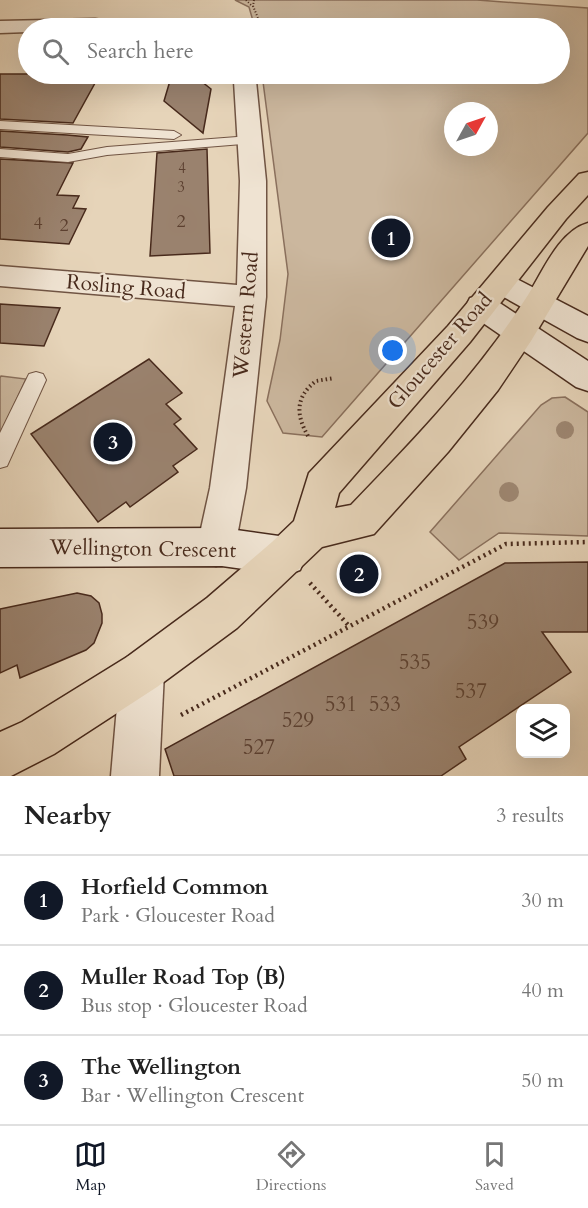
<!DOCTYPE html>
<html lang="en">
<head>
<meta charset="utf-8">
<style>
	:root { --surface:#fff; --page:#f6f6f6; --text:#222; --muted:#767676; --line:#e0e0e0; --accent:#111827 }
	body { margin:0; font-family:Cardo,serif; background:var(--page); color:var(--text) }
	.controls { position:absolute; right:18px; bottom:18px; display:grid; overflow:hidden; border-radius:12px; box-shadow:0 6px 24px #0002 }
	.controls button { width:54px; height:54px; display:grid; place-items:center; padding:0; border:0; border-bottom:2px solid var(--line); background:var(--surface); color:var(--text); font:30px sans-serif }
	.compass { position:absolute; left:444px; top:102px; width:54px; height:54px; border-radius:50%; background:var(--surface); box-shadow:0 6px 24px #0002; rotate:50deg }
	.you { position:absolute; left:393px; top:351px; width:21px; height:21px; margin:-15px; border:4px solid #fff; border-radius:50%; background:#1a73e8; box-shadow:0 0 0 9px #1a73e833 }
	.badge { display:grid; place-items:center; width:39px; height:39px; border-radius:50%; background:var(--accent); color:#fff; font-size:20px; font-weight:700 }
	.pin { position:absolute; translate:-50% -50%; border:3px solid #fff; box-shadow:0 2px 6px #0006 }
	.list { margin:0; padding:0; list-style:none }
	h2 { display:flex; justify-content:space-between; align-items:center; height:78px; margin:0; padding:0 24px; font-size:26px }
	h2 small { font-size:20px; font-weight:400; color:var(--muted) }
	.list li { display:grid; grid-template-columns:39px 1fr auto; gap:18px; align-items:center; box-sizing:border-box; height:90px; padding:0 24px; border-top:2px solid var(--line) }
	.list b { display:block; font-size:22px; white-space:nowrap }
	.list p { margin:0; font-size:20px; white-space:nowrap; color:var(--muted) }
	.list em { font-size:20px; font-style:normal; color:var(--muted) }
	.icon { flex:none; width:33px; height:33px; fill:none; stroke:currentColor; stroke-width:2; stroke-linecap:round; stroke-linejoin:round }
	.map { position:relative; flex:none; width:588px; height:776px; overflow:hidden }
	.search { position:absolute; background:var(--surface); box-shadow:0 6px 24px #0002; left:18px; right:18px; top:18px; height:66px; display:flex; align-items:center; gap:15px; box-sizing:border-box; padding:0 21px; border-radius:33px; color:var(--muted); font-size:22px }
	.sheet { height:348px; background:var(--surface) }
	nav { display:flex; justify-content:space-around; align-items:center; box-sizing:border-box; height:84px; border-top:2px solid var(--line); background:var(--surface); font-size:16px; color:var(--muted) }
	nav a { display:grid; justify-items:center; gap:3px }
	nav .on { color:var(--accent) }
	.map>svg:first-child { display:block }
	.green { fill:#cbb79e; stroke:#8a705d; stroke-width:1.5; fill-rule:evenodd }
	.building { fill:#9a826e; stroke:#482a1c; stroke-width:1.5 }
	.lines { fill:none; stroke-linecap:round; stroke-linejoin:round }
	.lane-casing { stroke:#705443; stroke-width:2 }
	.street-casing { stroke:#705443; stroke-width:3 }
	.secondary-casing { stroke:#482a1c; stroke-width:3 }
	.primary-casing { stroke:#482a1c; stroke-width:3 }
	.path-far2 { stroke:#482a1c; stroke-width:2; stroke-dasharray:1 2; stroke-linecap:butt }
	.path-far1 { stroke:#482a1c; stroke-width:4; stroke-dasharray:1.5 3; stroke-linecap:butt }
	.path { stroke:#482a1c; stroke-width:4.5; stroke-dasharray:2 4; stroke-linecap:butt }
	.lane { fill:#efe3d2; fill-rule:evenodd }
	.street { fill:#efe3d2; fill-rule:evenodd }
	.secondary { fill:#efe3d2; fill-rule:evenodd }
	.primary { fill:#e6d4b9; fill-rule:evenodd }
	.tree { fill:#9d8671 }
	.labels { text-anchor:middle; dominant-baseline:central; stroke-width:4.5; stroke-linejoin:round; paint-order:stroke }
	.far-number-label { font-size:15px; fill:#5c4030 }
	.number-label { font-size:18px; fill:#5c4030 }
	.street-label { font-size:21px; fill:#482a1c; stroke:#efe3d2 }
	.near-number-label { font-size:21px; fill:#5c4030 }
</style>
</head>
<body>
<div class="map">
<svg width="588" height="776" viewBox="0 0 588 776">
	<rect width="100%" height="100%" fill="#e6d4b9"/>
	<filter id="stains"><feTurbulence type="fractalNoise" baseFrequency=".00333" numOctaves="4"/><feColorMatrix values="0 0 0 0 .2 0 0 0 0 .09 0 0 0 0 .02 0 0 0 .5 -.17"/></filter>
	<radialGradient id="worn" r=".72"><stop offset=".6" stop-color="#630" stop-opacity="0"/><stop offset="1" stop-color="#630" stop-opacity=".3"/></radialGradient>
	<g class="green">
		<path d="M235,0H477L588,8V133L322,437L283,433L267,401L280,340L288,274L262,74H560V28H255L249,7ZM453,111H489V147H453Z"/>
		<polygon points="1,376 26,379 0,435 0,378"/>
		<polygon points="565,397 588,412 588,536 499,533 459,560 430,532 541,405 552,398"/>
	</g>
	<g class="building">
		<polygon points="0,74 100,74 73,123 0,119"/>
		<polygon points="172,74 192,74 211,89 203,133 164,101"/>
		<polygon points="0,131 67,135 88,137 81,149 68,152 0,147"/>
		<polygon points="207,149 210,253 150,256 157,153"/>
		<polygon points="0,159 73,163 57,195 79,196 73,208 86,209 69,244 0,239"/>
		<polygon points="0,304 60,308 44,346 0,343"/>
		<polygon points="149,359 182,393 166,404 181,419 174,424 197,449 173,466 178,472 130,507 126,502 98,522 31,434"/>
		<polygon points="588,562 588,632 542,632 571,672 459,747 466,759 441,776 174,776 165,749 505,563"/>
		<polygon points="77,593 91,596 99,603 102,614 102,623 94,643 86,650 20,678 17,665 0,673 0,609"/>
	</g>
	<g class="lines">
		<g class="lane-casing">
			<g id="lane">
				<polygon points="0,121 174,131 181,135 174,139 0,129"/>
				<polygon points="250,136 255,137 257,140 255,143 107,155 68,162 0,157 0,149 68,154 107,147"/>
				<polygon points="36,372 43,374 46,380 7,466 0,468 0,433 29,374"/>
			</g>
		</g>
		<g class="street-casing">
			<g id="street">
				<polygon points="95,19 131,24 134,28 28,28 28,32 0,33 0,21"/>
				<polygon points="231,74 252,74 256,81 266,181 266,297 246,488 235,547 230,560 216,566 202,560 197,547 210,488 235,306 0,286 0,266 237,285 240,181 234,81"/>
				<polygon points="142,650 157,657 164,672 159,776 111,776 120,672 127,657"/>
			</g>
		</g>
		<g class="secondary-casing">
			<g id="secondary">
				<polygon points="501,273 511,276 588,316 588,342 577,338 491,290 486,283 491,276"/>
				<polygon points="481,295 492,298 588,361 588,391 576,387 470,314 466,306 470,298"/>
				<polygon points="222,528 286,537 300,542 306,556 300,570 286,575 222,566 0,567 0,529"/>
			</g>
		</g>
		<g class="primary-casing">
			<path id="primary" d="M588,172V195L566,219L470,342L339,493L335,508L351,505C415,439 478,373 528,295C543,271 559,231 588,223V246L531,341L498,390L448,452L374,534L322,547L237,628L157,687L54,754L11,776H0V732L22,722L127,657L207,598L272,542L294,521L309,473L448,326L548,207L579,174Z"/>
		</g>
		<g class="path-far2">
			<polyline points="246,0 252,6"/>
			<polyline points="254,0 253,6 262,28"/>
		</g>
		<path class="path-far1" d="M308,436C296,415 295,397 316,381L334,378"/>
		<g class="path">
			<polyline points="310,583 350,627"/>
			<polyline points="181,715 506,544 588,542"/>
		</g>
		<use href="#lane" class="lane"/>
		<use href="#street" class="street"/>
		<use href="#secondary" class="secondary"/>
		<use href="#primary" class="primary"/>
	</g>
	<g class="tree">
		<circle cx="565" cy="430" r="9"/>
		<circle cx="509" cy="492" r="10"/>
	</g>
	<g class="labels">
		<g class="far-number-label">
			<text x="182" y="168">4</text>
			<text x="181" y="187">3</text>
		</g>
		<g class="number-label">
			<text x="181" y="221">2</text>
			<text x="38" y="223">4</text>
			<text x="64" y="225">2</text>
		</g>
		<g class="street-label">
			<text transform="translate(126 287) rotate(5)">Rosling Road</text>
			<text transform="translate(246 315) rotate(-85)">Western Road</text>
			<text transform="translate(440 351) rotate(-49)">Gloucester Road</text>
			<text transform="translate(143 549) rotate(1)">Wellington Crescent</text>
		</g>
		<g class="near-number-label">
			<text x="483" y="622">539</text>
			<text x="415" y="662">535</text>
			<text x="471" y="691">537</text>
			<text x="341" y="704">531</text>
			<text x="385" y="704">533</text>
			<text x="298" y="720">529</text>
			<text x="259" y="747">527</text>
		</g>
	</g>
	<rect width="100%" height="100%" filter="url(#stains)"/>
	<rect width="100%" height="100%" fill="url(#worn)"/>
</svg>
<div class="controls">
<button><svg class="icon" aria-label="layers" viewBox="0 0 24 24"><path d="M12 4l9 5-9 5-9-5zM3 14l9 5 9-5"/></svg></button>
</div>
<svg class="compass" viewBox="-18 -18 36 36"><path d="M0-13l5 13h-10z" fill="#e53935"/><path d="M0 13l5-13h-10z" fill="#767676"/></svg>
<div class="you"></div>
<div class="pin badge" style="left:391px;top:238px">1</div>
<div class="pin badge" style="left:359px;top:574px">2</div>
<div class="pin badge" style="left:113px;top:442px">3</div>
<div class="search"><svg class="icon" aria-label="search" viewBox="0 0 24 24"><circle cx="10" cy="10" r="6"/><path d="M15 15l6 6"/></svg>Search here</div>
</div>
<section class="sheet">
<h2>Nearby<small>3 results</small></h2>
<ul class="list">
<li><span class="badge">1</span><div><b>Horfield Common</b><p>Park · Gloucester Road</p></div><em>30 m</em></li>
<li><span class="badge">2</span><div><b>Muller Road Top (B)</b><p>Bus stop · Gloucester Road</p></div><em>40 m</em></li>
<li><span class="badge">3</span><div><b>The Wellington</b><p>Bar · Wellington Crescent</p></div><em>50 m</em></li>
</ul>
</section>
<nav>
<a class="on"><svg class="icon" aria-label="map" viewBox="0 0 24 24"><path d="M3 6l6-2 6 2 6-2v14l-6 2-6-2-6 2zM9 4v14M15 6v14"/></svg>Map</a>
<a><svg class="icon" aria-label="directions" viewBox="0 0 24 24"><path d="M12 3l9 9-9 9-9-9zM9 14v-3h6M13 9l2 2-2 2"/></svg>Directions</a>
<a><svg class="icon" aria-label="saved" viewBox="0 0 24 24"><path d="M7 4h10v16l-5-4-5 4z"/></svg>Saved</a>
</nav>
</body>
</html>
